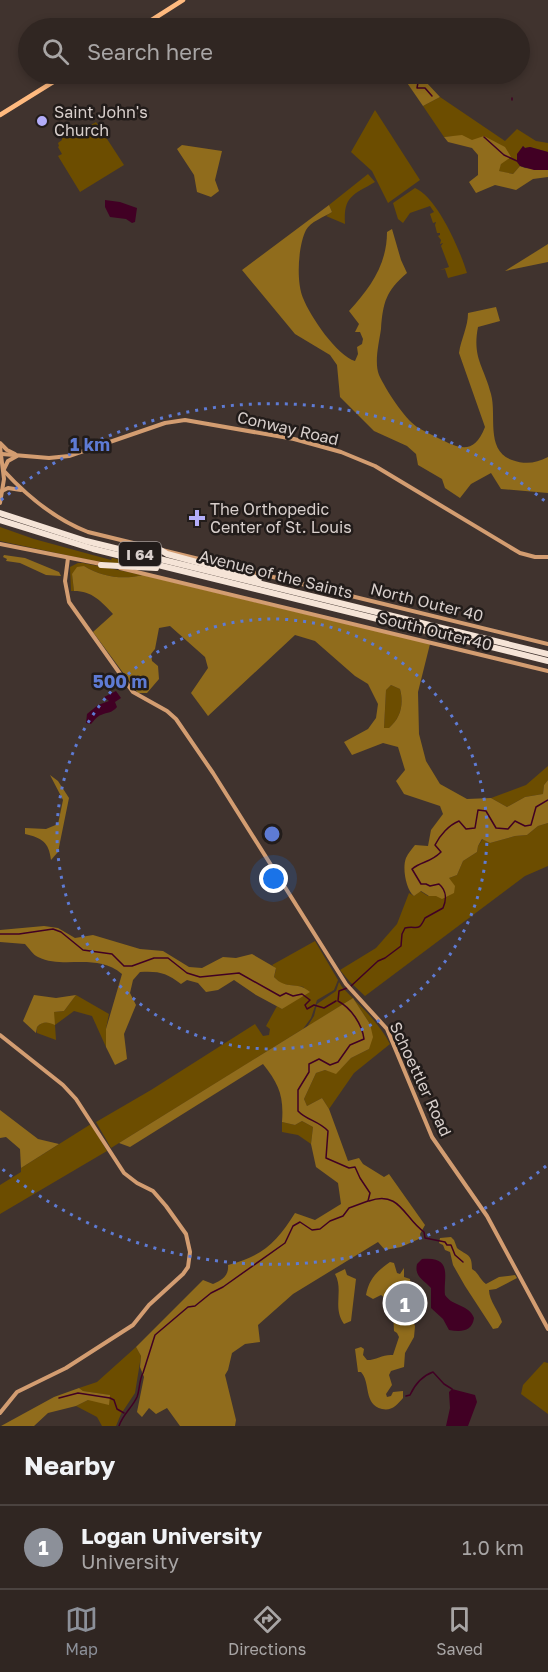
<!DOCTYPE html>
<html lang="en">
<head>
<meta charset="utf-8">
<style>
	:root { --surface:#302622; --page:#382e2a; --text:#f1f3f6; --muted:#a8a5a5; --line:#4b4340; --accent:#8c9099 }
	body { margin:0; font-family:"Golos Text",sans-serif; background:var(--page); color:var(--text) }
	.you { position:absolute; left:274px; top:879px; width:21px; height:21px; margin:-15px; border:4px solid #fff; border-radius:50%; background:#1a73e8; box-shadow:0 0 0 9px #1a73e833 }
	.badge { display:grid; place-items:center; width:39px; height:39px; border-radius:50%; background:var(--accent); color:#fff; font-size:20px; font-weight:700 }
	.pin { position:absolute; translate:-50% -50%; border:3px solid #fff; box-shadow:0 2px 6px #0006 }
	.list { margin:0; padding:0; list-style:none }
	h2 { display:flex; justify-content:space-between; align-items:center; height:78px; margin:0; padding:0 24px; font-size:26px }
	h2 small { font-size:20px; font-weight:400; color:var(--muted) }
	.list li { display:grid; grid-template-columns:39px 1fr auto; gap:18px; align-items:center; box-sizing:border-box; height:84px; padding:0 24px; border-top:2px solid var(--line) }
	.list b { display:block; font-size:22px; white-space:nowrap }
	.list p { margin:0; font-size:20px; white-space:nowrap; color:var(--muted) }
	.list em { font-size:20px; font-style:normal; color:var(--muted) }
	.icon { flex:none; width:33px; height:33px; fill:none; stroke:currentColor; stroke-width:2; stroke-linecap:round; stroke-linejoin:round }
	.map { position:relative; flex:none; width:548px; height:1426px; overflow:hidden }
	.search { position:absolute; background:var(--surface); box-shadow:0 3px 9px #0003; left:18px; right:18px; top:18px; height:66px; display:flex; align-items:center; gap:15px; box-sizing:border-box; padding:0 21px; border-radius:33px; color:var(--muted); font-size:22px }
	.sheet { height:162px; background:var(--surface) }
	nav { display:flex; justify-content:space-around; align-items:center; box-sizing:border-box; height:84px; border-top:2px solid var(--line); background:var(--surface); font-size:16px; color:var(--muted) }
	nav a { display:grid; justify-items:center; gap:3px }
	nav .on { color:var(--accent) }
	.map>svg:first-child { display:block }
	.green { fill:#6c4d00 }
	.forest { fill:#906c1c; fill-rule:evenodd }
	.water { fill:#410024 }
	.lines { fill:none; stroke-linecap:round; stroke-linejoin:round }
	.stream { stroke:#410024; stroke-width:1.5 }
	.secondary { stroke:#d39d71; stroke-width:4 }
	.primary { stroke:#ffba7f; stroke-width:4.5 }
	.highway { stroke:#f5e4d7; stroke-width:6 }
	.ring { fill:none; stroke:#5e7bd4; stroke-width:3; stroke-dasharray:3 6 }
	.poi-dot { fill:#b3adf9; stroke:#221c1a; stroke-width:2 }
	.labels { text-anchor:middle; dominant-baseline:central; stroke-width:5; stroke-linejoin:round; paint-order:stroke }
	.shield { fill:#221c1a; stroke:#a19997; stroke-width:1.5 }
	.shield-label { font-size:15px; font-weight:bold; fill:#d8cfcc }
	.poi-label { font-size:16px; fill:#d8cfcc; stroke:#221c1a; text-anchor:start }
	.street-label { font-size:16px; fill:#d8cfcc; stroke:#221c1a }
	.centre { fill:#5e7bd4; stroke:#221c1a; stroke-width:3 }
	.ring-label { font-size:18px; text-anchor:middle; font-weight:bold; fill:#5e7bd4; stroke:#221c1a; stroke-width:5; stroke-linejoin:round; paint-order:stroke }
</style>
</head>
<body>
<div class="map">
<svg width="548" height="1426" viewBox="0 0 548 1426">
	<rect width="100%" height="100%" fill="#40332e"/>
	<g class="green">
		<path d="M440,97L505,141L517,129L536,141L548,143V152L530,147L525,148L523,146C520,154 515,158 520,166L513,174L498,171L501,164C479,146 474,134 444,137L423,106Z"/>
		<polygon points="375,110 420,180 388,203 372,171 351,152"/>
		<polygon points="96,122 124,165 80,192 58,156 62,154 58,147 59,146 58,143 62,140 62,138 78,133"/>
		<path d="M368,174L375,182C353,195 343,196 345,224L326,216L332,212L329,205Z"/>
		<path d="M415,188C437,197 460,250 467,273L448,278L445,269L440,270L449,267L441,246L443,243L440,244L441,240L438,236L440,235V233H437L435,225L436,222L433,223L430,214L434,212L430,206L410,213L403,223L398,219L393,203Z"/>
		<polygon points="0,527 34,539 111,560 112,558 131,562 131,565 94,561 0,541"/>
		<path d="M78,563H83L143,575C123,580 102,577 84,566L72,574L74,591H71L70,567Z"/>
		<path d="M391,685L400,689C404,704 401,718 389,728H384L386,690Z"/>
		<polygon points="548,766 548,780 544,785 543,794 525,797 507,807 491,798 526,785"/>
		<polygon points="548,823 548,866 525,876 365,996 350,982 340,970 376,948 397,924 409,893 414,896 420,891 428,896 449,878 457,875 463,861 477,852 478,846 483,839 490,843 515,836 527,835 538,826"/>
		<polygon points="315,941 338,980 334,990 317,1000 311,1018 303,1029 111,1148 96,1122 151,1090 255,1024 263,1036 269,1035 270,1029 266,1026 277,1006 282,1009 304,987 281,984 274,977 276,969 272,965"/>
		<path d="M339,982L342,987C360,1006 378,1021 390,1044L354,1073L329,1109L322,1098L307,1106L304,1099L316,1073L325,1070L336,1073L351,1058L369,1049L370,1024L353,998L307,1027L314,1016L317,1004L336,991Z"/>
		<polygon points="76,995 109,1014 106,1029 106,1047 92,1016 74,1011 55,1025 56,1040 37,1033 37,1027 42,1023 48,1022 54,1012 64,1011"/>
		<polygon points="302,1121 313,1127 311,1144 298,1135 282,1132 282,1122 295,1125"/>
		<polygon points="91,1124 107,1151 0,1214 0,1185 21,1172 21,1168"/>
		<polygon points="136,1347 141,1356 135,1393 121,1414 116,1426 102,1426 97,1417 76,1406 88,1400 109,1395 83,1391 79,1388 97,1382"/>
		<polygon points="544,1362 548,1363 548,1414 521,1394 523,1385"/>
	</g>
	<g class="forest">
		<polygon points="401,74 422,74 426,82 440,97 423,106"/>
		<polygon points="462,135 472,140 484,136 505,147 511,157 501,164 499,171 513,174 520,166 525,168 548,170 548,177 533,179 516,190 495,185 476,193 469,182 478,175 478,155 472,148 448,142 444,137"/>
		<polygon points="182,145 222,151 215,180 219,191 211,197 197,192 194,175 177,149"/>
		<path d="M329,205L332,212C324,217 310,222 306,230C298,246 296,282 303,298C310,316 337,356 355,361L358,354L357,347L362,344L363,339L360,332H355L359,324L349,311C370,288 387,265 387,232L392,229L401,260L407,273C386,291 383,302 381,329C379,343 374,362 379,375C386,390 404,418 417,427C423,431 431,434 438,438C460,449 474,455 485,427L459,353C461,339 468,327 468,313L496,307L500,321L478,327C472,358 484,366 491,394C497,416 485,450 512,460C526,465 536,463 548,457V493L501,489L491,473L471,484L460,498L445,488L442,479L418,465L416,454L407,446L374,431L340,397L337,365L330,355L295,334L242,270Z"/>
		<polygon points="548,244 548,262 505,271"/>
		<polygon points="4,555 25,558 59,572 61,576 46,575 20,563 6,561 7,559 3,557"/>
		<path d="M84,566C102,577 123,580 143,575L430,644L418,692L419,734L426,761L440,784L467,799L491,798L507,807L525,797L543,794L544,785L548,780V823L538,826L527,835L515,836L490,843L482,839L478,846L477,852L463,861L457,875L449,878L455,886L454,893L442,899L436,896H429L421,891L414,896C406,890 402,868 406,858C408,853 412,849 415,845L428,846L431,830L443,814L440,806L404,794L396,781L405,770L398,747L383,743L352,755L344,742L368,729L376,718L378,704L368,684L355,676L315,641L295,635L208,716L191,693L208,668L205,657L170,626L159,628L155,649L151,654L152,661L158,666L159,679L147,693H138L93,632L113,614C101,601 92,591 74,591L72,574L77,567ZM391,685L400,689C404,704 401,718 389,728H384L386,690Z"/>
		<path d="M50,775L58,781L69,798L58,852L51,860C49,842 42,838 25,834V828L46,829L58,824L63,800Z"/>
		<path d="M44,926L58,928L75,938L93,935L140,949L163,951L189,967L202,968L223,957L236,958L252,954L276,968L274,977C287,991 296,980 310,992L282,1009L256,995L234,980L218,990L206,992L198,983L187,980L181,984C166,973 160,971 140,972L133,980L130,993L136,1005L124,1034L127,1059L115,1065L106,1047V1029L122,974C95,952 64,970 38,957C33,955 29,948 25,944L0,942V930Z"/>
		<path d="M34,995L56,998L76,995L64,1011L54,1012L55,1025C48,1022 43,1021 37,1027L36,1033L23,1021Z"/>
		<path d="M353,998L370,1024L373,1037L369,1049L351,1058L336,1074L325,1070L316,1073L304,1099L307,1106L322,1098L329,1109L348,1161L359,1158L363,1164L384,1177L389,1174L425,1225L420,1234L421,1238L401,1247L385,1250L378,1242L293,1294L258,1325L260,1342L245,1344L232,1353L228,1370L225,1375L236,1420L235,1426H180L167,1408L156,1414L149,1408L142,1417L137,1412L144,1377L140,1367L141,1356L136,1347L203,1280L213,1284C222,1280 229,1276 228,1265C263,1256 277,1242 295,1213L315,1220L341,1204L338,1183L316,1167L311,1144L313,1127L302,1121L295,1125L282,1122C284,1096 279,1084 263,1064L130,1147L119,1143Z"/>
		<polygon points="0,1110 38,1139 59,1144 21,1168 20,1149 6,1137 0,1138"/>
		<path d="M451,1237L454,1240L457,1248C467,1256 472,1253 472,1269C479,1273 480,1280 486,1284L499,1277L515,1275L517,1278L496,1289L489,1290C489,1301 499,1311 502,1322L498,1328L493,1329L465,1286L453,1265L450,1252L445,1250L443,1245L439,1243L440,1238Z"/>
		<path d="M390,1262L394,1263L397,1273L400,1274L404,1268V1277L410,1279L411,1287L418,1293L421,1300L414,1303L412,1319L415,1326L414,1337L405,1353L404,1367L391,1371L389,1375L392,1385L386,1394L387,1397L391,1396L393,1392L403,1391V1398C397,1405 392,1411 382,1409C363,1404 371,1383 361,1372H358L355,1349L361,1347L364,1349L363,1355L367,1360C377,1360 383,1354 393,1355L399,1337L397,1333L394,1331C394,1318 392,1302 381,1295L373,1299L366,1295C369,1279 377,1271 390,1262Z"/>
		<path d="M345,1269L347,1275L356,1279L351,1321L344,1324C332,1308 344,1290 335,1274Z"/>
		<polygon points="79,1388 83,1391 110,1395 109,1405 88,1400 76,1406 48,1413 34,1426 1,1426 54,1397"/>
	</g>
	<g class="water">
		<polygon points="523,146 525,148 530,147 548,152 548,170 534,170 520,166 517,162 517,154"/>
		<polygon points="105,200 120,202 137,208 135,222 132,223 126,219 110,217 105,207"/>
		<path d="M116,691L121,698L115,702L117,707C112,713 108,712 101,715C97,716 94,721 91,724L86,723L87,714L98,705L109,701L104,697Z"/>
		<path d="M422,1259C454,1256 443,1278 445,1295C453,1307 469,1304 474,1318C472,1332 461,1332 449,1330L443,1319L431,1308V1288C424,1280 414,1277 417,1264Z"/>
		<polygon points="452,1389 475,1395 477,1402 468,1426 446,1426 450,1408 449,1392"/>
	</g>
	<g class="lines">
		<g class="stream">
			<polyline points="413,74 419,77 417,88 425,88 432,96"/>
			<polyline points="512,98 512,100"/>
			<polyline points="484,137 504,155 517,161"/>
			<polyline points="0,934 19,934 53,929 61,932 83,950 112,954 124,966 132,966 154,958 168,958 187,973 200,977 239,973 280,996 286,993 293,996 302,994 310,1000 305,1005 307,1009 314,1005 324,1008 336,1001"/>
			<path d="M351,986L378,961L385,958L401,946L402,934L405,928C417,925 418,933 425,918L443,908C447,899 446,890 439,884L430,886L426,884H421L412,869C422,861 430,863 441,852L435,845C440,835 449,825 459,821L466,829L475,828L478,810L486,811L496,828L508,829L515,821L525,826L531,825L536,807L548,800"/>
			<path d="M369,1201C400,1190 404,1218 424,1232L425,1238L445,1242L447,1245H451L455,1255L463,1262"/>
			<path d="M406,1396L410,1395C415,1384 422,1376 433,1372L444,1384L452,1389"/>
			<polyline points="59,1398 78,1393 110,1398 114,1400 117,1409 124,1413"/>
			<path d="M119,1426C123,1414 132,1408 137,1397C140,1389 139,1380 143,1373L155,1335L188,1307L195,1306L211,1293L223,1287L285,1243L293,1226L300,1222L312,1230L320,1229L330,1221L343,1216L349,1208L368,1201L370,1193L360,1178L355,1167L349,1168L326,1158L328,1131C319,1121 306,1120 298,1111V1090L309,1072V1064L319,1059L330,1065L338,1062L350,1045L364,1039C362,1024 351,1008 338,1001L339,991L347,988"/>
		</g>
		<g class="secondary">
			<polyline points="0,443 7,450 15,454"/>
			<polyline points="0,447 4,479 0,503"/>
			<polyline points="2,454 49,458 69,456 165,423 185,420 294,439 341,452 375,466 520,553 535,557 548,557"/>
			<polyline points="4,469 8,461 17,456"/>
			<path d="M4,471C27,496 57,520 88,532L548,644"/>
			<polyline points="0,492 8,488 21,490"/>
			<polyline points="0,544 101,564"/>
			<polyline points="68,558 65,581 69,602 133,692 167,711 176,719 213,773 346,984 387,1029 432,1137 487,1216 548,1329"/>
			<polyline points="120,568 548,671"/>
			<polyline points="0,1035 63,1085 76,1099 124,1173 137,1183 153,1191 166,1206 186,1234 190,1252 188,1267 183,1274 149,1305 133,1325 66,1368 17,1392 0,1413"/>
		</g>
		<g class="primary">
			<polyline points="133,28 141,24 147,23 183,0"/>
			<polyline points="0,115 66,74"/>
		</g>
		<g class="highway">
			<polyline points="0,513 86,541 548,654"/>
			<polyline points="0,520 93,549 548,661"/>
			<polyline points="159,549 167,554 259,579"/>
			<polyline points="101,565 156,568"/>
		</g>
	</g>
	<g class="ring">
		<circle cx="272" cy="834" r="215"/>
		<path d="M546 1166A430 430 0 0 1 1 1168M1 500A430 430 0 0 1 546 502"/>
	</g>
	<g class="poi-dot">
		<circle cx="42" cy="121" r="6"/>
		<path d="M194 509h6v6h6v6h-6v6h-6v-6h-6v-6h6z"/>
	</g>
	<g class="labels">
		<rect class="shield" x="119" y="542" width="42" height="24" rx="4.5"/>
		<g class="shield-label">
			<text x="140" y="554">I 64</text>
		</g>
		<g class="poi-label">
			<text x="54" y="112">Saint John's<tspan x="54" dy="18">Church</tspan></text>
			<text x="210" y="509">The Orthopedic<tspan x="210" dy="18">Center of St. Louis</tspan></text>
		</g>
		<g class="street-label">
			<text transform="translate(288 428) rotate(13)">Conway Road</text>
			<text transform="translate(276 574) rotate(14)">Avenue of the Saints</text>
			<text transform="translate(427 602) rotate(14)">North Outer 40</text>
			<text transform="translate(435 631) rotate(14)">South Outer 40</text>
			<text transform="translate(421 1079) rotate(65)">Schoettler Road</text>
		</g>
	</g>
	<circle cx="272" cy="834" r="9" class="centre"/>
	<g class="ring-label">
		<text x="90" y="451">1 km</text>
		<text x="120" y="688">500 m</text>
	</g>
</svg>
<div class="you"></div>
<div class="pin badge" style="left:405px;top:1303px">1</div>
<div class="search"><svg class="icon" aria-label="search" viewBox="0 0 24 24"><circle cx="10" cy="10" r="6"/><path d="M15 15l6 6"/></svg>Search here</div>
</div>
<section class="sheet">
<h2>Nearby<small></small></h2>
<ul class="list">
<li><span class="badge">1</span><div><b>Logan University</b><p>University</p></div><em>1.0 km</em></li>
</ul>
</section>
<nav>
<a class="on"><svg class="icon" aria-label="map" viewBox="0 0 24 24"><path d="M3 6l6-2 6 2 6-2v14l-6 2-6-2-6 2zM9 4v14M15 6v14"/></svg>Map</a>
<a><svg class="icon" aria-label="directions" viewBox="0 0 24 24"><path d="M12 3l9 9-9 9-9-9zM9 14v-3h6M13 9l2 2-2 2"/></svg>Directions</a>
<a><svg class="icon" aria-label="saved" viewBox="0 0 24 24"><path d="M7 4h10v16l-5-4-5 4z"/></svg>Saved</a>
</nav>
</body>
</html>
